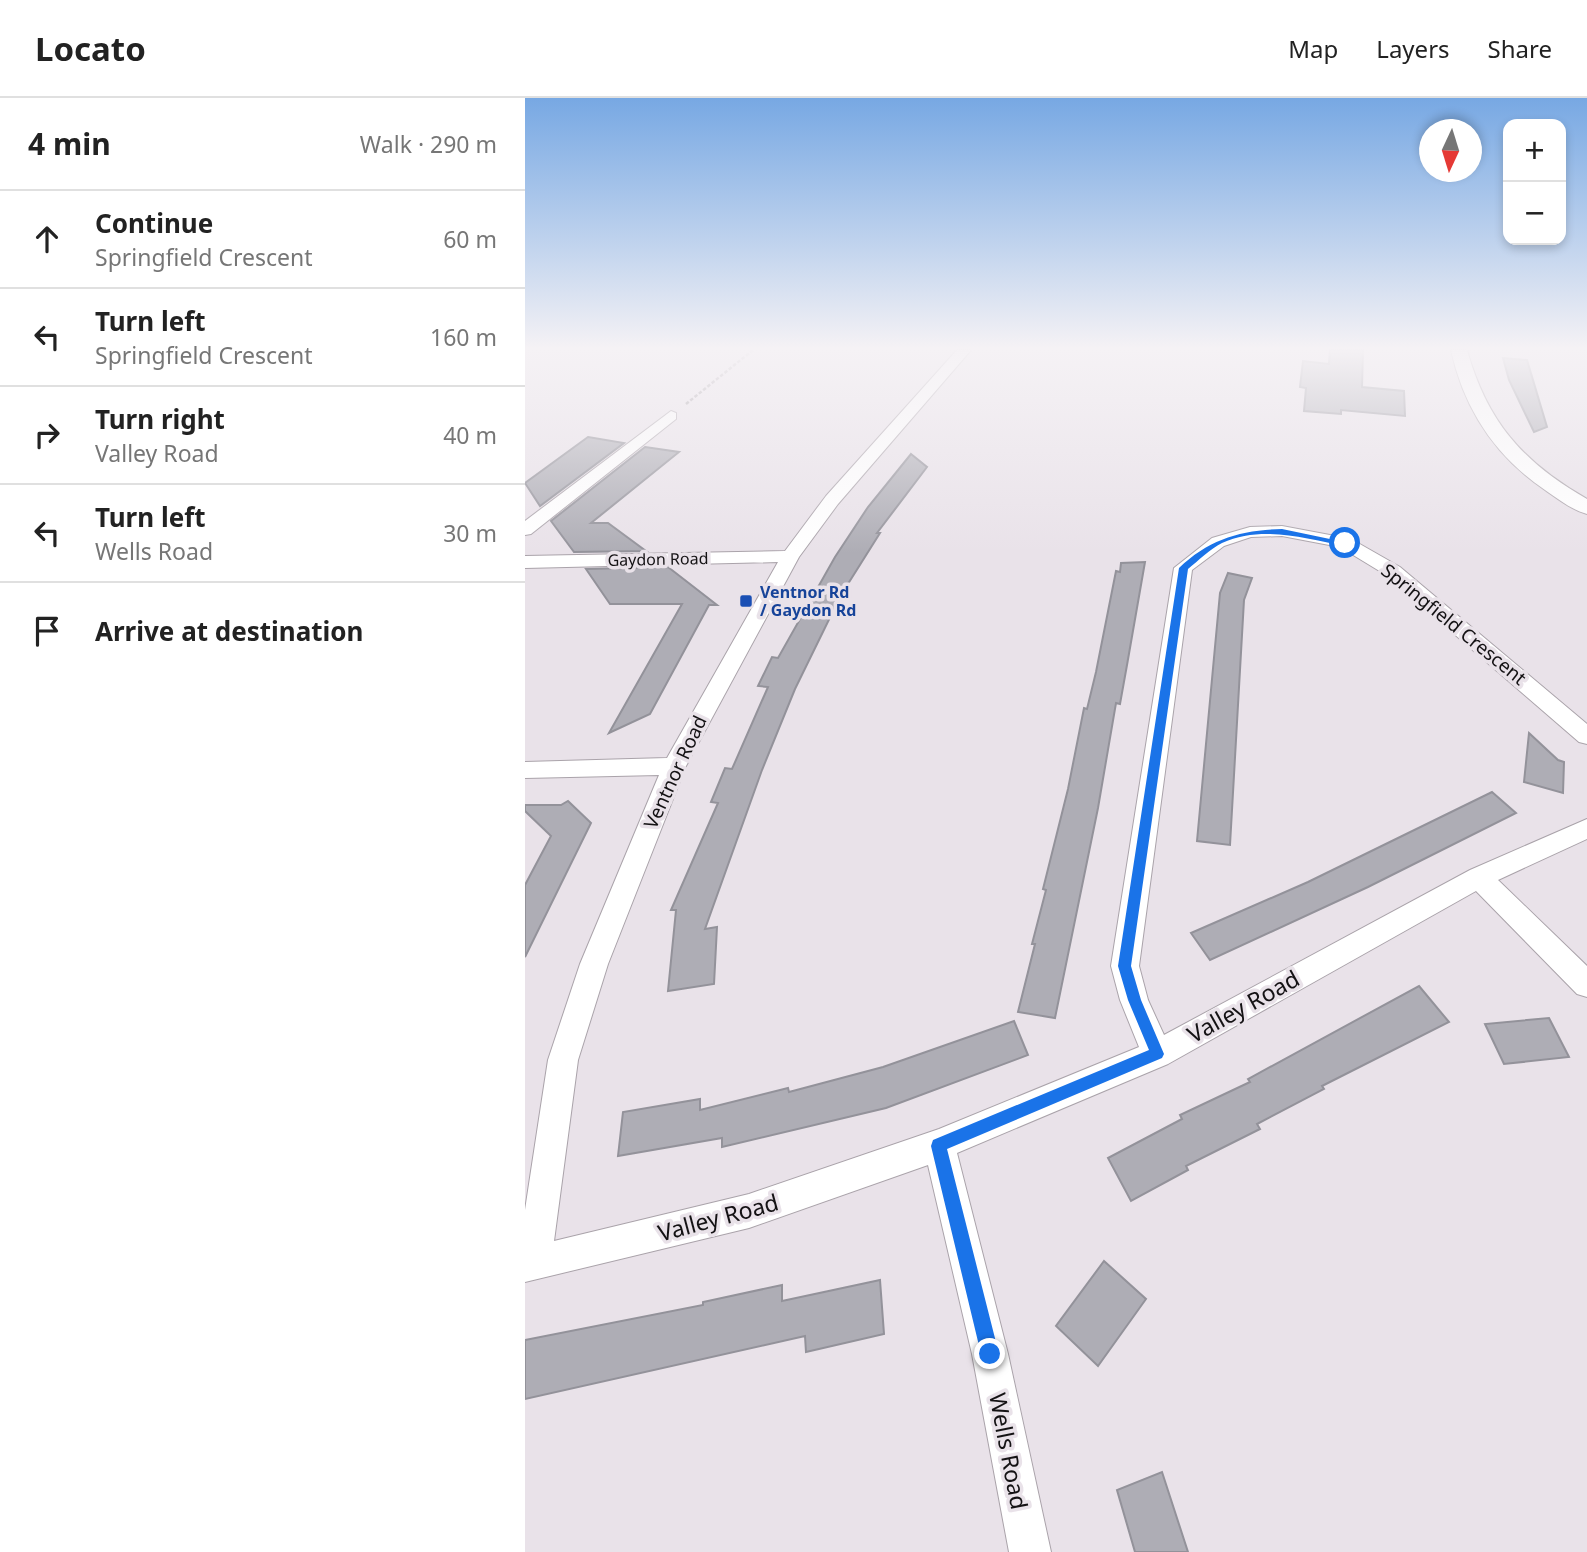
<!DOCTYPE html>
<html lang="en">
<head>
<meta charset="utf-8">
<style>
	:root { --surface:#fff; --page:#f2f2f2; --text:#222; --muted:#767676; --line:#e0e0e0 }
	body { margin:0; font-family:"Noto Sans",sans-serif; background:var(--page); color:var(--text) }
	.controls { position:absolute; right:21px; top:21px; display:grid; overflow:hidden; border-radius:14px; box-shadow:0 4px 10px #0003 }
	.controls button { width:63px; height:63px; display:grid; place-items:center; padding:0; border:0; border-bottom:2px solid var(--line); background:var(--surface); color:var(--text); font:35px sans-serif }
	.compass { position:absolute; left:894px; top:21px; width:63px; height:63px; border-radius:50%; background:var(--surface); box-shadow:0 4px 10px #0003; rotate:184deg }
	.stop { position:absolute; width:21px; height:21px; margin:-16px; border:5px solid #1a73e8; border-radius:50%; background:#fff }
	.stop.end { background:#1a73e8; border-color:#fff; box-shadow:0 2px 7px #0008 }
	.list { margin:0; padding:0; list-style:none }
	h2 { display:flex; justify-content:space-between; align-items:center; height:91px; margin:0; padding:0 28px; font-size:30px }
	h2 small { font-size:23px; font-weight:400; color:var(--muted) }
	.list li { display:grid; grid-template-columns:46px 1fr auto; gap:21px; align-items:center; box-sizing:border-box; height:98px; padding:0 28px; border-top:2px solid var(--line) }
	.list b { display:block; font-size:26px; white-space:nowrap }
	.list p { margin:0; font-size:23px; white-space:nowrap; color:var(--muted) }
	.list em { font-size:23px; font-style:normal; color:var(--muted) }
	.icon { flex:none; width:38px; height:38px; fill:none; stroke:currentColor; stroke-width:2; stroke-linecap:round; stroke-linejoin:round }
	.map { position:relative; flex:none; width:1062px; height:1454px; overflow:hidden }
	header { display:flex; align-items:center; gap:42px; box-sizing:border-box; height:98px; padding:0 35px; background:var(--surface); border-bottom:2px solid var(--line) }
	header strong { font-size:33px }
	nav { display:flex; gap:38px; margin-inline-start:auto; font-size:24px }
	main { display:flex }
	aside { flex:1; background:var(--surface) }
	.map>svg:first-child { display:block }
	.building { fill:#aeadb5; stroke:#93929a; stroke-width:2 }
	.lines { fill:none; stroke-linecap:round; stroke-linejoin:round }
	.minor-casing { stroke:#aaa3aa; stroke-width:2 }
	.tertiary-casing { stroke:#aaa3aa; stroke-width:2 }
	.path { stroke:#9d989d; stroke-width:2.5; stroke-dasharray:3.5 2; stroke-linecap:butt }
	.minor { fill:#fff; fill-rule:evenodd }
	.tertiary { fill:#fff; fill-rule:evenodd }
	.route { fill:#1a73e8 }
	.transit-dot { fill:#1a4fb4; stroke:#e9e2e9; stroke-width:2.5 }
	.labels { text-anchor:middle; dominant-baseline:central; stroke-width:7; stroke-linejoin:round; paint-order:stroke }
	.far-street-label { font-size:16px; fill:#141214; stroke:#e9e2e9 }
	.far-transit-label { font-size:16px; font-weight:bold; fill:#164399; stroke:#e9e2e9; text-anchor:start }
	.street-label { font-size:19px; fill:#141214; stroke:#e9e2e9 }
	.near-street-label { font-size:23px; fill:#141214; stroke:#e9e2e9 }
</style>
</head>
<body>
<header>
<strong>Locato</strong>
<nav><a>Map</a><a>Layers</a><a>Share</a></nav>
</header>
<main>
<aside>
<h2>4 min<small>Walk · 290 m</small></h2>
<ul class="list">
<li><svg class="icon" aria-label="ahead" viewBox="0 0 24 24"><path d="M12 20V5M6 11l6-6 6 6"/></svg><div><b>Continue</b><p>Springfield Crescent</p></div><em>60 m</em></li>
<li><svg class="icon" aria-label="left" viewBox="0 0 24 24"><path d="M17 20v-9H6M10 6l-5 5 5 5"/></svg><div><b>Turn left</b><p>Springfield Crescent</p></div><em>160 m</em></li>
<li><svg class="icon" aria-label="right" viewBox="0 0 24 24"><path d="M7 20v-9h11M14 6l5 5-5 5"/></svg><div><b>Turn right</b><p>Valley Road</p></div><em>40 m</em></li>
<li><svg class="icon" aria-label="left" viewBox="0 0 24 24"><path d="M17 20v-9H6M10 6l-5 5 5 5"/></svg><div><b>Turn left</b><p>Wells Road</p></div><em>30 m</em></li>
<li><svg class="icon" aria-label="arrive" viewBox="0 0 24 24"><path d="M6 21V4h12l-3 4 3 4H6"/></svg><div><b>Arrive at destination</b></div></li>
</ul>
</aside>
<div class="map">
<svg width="1062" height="1454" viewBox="0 0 1062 1454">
	<rect width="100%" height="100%" fill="#e9e2e9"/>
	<g class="building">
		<polygon points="805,252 838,252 837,289 879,293 880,318 816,312 816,316 779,313 781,290 775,289 778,263 804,266"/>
		<polygon points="978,260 1002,262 1022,329 1009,334 984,282"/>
		<polygon points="63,339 99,345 15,408 0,385"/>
		<polygon points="120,349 154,354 66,425 83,425 121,453 49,454 26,423"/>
		<polygon points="386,356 402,369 352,435 355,435 316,497 270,591 237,672 180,831 192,829 189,886 143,893 151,812 146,812 193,705 186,704 200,670 207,671 243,589 233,588 247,559 253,560 310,459 343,409"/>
		<polygon points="620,464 602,567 595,606 591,605 573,710 530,920 493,914 510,846 507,846 521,792 518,791 543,691 559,610 562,611 571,574 591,473 595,474 596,465"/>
		<polygon points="143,469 192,507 184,507 125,616 84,635 157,506 85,506 61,471"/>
		<polygon points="703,475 727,480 719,502 705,747 672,743 695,495"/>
		<polygon points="1004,635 1033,662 1039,664 1038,695 999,684"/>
		<polygon points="967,694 991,715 843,789 685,862 666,835 783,784"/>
		<polygon points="43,703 66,725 0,859 0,787 26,738 0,713 0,707 36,707"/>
		<polygon points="894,888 924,924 797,988 799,991 732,1026 735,1031 661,1068 663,1072 606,1103 583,1060 657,1021 655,1017 725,984 723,981"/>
		<polygon points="1024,920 1044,959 979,966 960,926"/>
		<polygon points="489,923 503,957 361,1010 197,1049 197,1040 93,1058 98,1014 175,1001 175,1012 263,990 264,994 358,969"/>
		<polygon points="579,1163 621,1201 573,1268 531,1228"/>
		<polygon points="355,1182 359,1236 281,1254 280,1238 0,1301 0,1242 178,1207 178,1204 257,1187 257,1203"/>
		<polygon points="637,1374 663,1454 610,1454 592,1392"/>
	</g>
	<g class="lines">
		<g class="minor-casing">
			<g id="minor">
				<polygon points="432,252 446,252 313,406 274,459 161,668 83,866 53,962 29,1143 224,1096 414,1031 614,949 595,902 586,868 649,470 687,440 725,429 757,428 826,441 875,469 1062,626 1062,646 1054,644 861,477 815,449 757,438 726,439 699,448 667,472 614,868 623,902 639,937 945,772 1062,721 1062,741 973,782 1062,868 1062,899 1052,896 951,793 643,966 432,1055 483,1256 526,1454 484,1454 447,1256 403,1067 224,1130 0,1184 0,1112 23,962 55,866 134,677 0,680 0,664 142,660 253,464 0,470 0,458 260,453 301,398"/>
				<polygon points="146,313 151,315 151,321 6,436 0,437 0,423"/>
			</g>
		</g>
		<g class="tertiary-casing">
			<path id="tertiary" d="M926,252H942C962,323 997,364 1062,401V416C1047,412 1033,401 1020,392C970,358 939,311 926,252Z"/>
		</g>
		<polyline class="path" points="161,306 228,252"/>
		<use href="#minor" class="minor"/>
		<use href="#tertiary" class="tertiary"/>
	</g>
	<linearGradient id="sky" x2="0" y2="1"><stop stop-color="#77a8e3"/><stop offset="0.55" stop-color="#f5f2f5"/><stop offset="1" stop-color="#f5f2f5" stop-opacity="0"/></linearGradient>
	<rect width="1062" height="455" fill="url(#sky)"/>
	<path class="route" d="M757,431L824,445L820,448C779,440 737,427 697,445C685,451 673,463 663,471L606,868L616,902L639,956L637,960L422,1051L474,1256L471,1262L465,1265L459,1262L456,1256L406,1048L408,1042L624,952L603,902L593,868L654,470C684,441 716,432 757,431Z"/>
	<rect class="transit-dot" x="214" y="496" width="14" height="14" rx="3.5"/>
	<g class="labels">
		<g class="far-street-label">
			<text transform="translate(133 461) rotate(-1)">Gaydon Road</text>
		</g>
		<g class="far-transit-label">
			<text x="235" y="494">Ventnor Rd<tspan x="235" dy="18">/ Gaydon Rd</tspan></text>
		</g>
		<g class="street-label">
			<text transform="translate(929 526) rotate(39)">Springfield Crescent</text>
			<text transform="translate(150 674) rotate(-65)">Ventnor Road</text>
		</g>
		<g class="near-street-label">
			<text transform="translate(718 908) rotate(-29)">Valley Road</text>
			<text transform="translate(193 1119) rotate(-15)">Valley Road</text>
			<text transform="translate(484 1353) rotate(79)">Wells Road</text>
		</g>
	</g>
</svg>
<div class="controls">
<button>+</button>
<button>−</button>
</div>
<svg class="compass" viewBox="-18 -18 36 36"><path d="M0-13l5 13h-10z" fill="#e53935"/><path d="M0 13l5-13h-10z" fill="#767676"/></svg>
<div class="stop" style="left:820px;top:445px"></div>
<div class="stop end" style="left:465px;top:1256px"></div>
</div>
</main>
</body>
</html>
